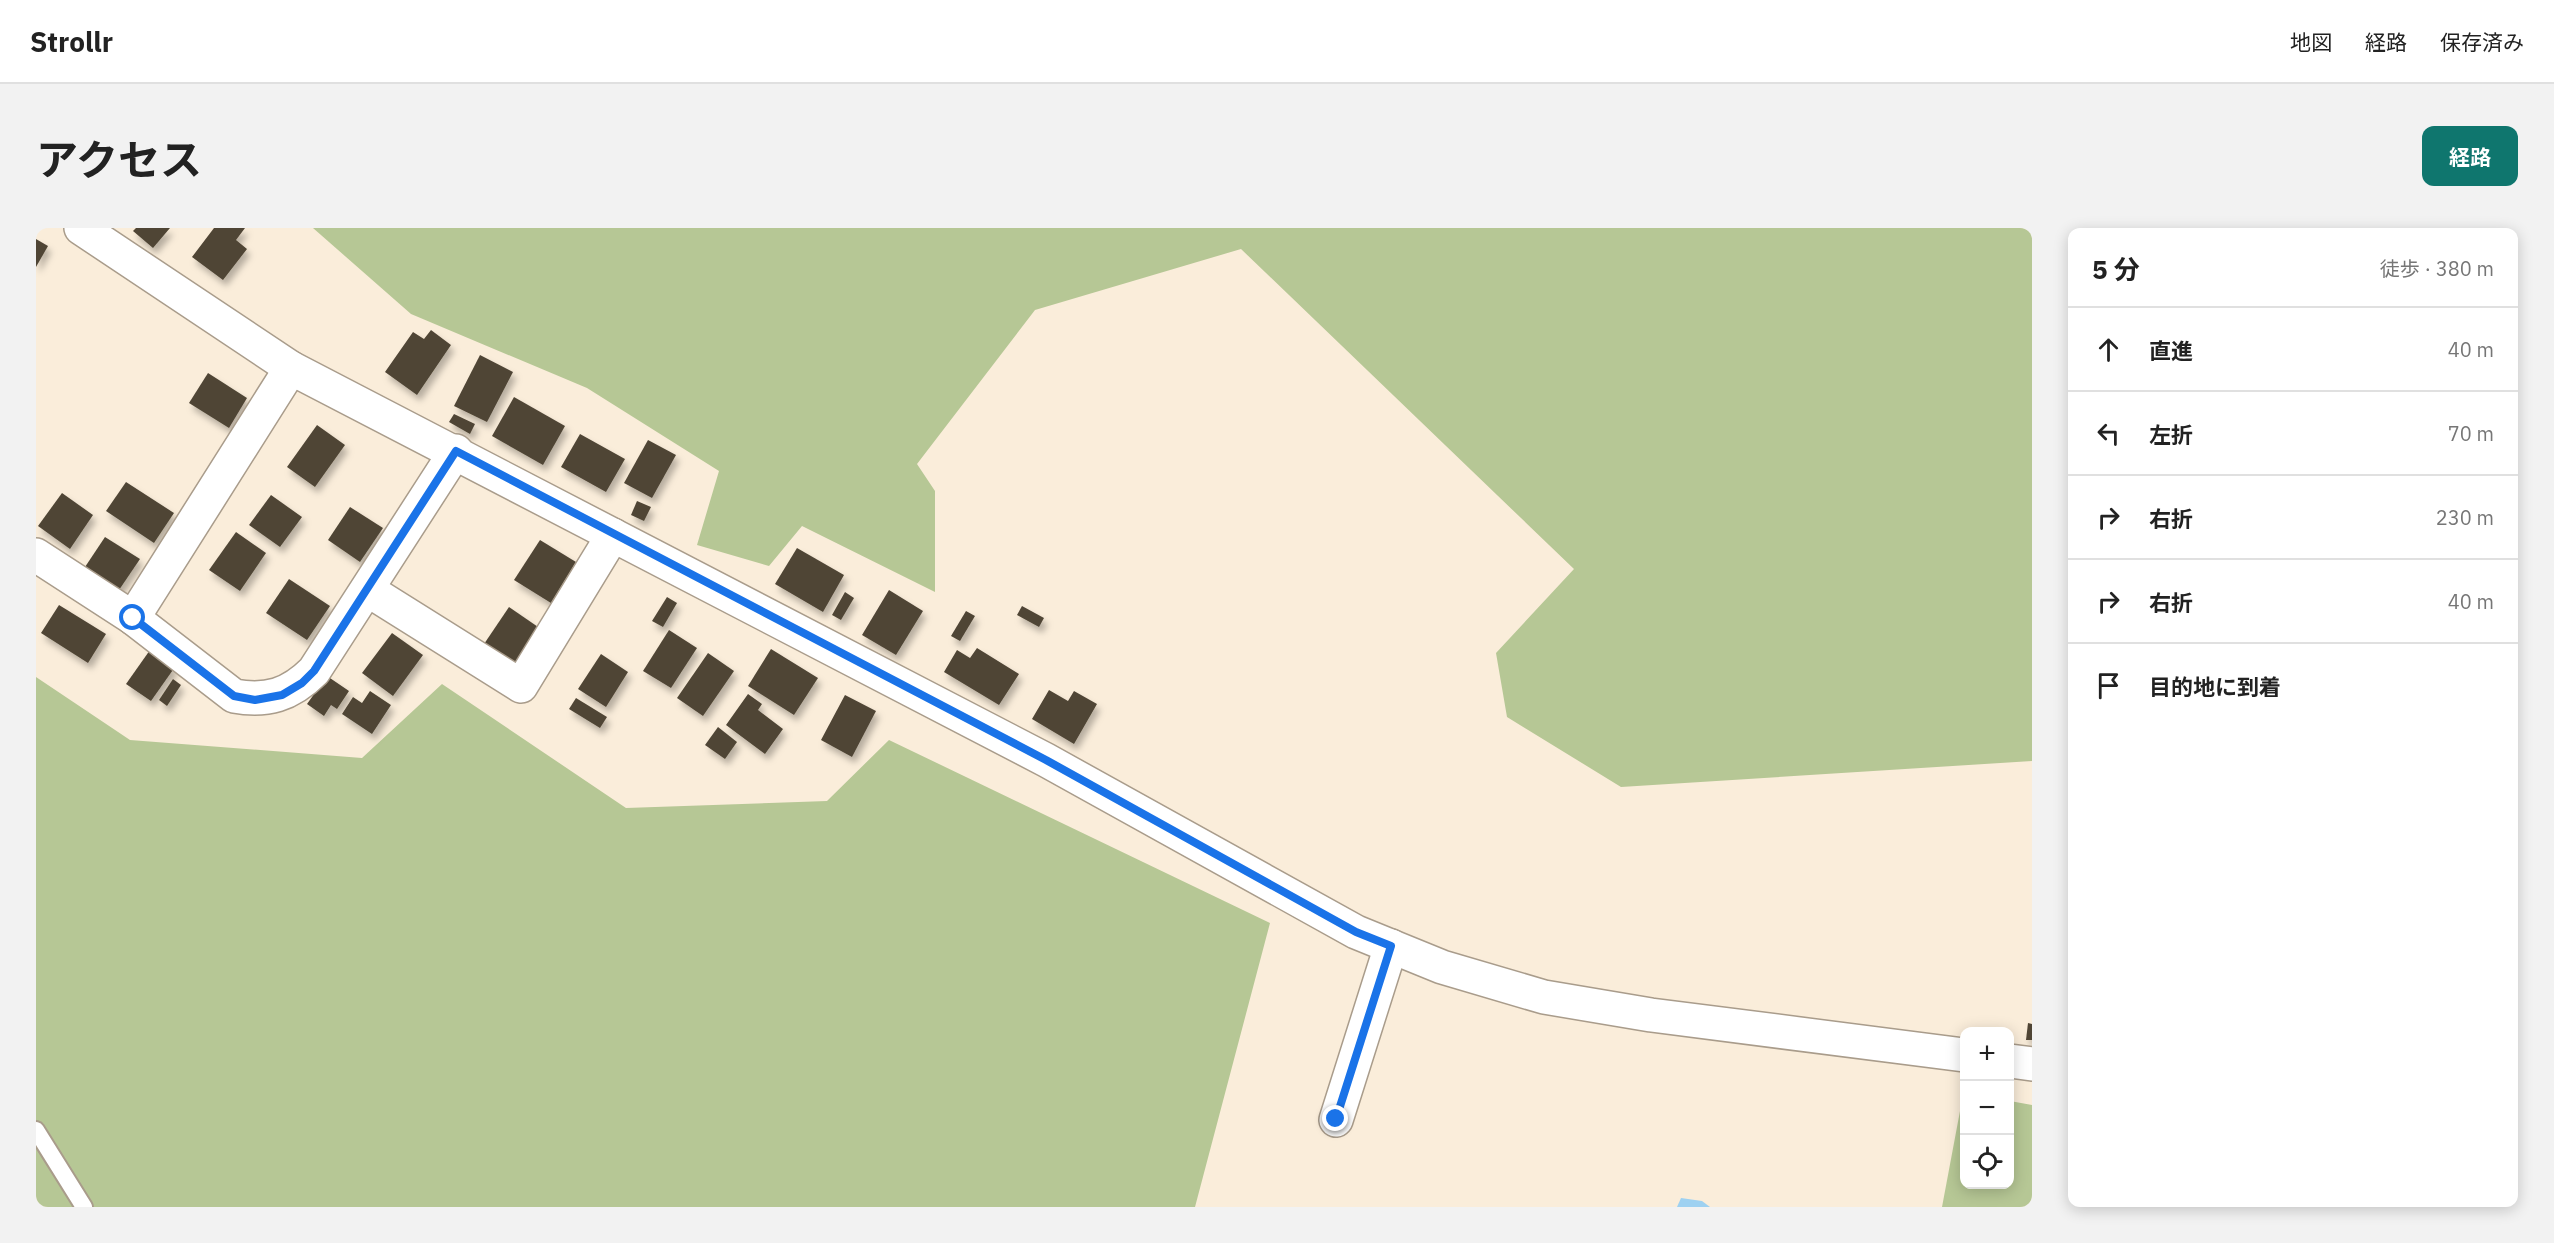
<!DOCTYPE html>
<html lang="ja">
<head>
<meta charset="utf-8">
<style>
	:root { --surface:#fff; --page:#f2f2f2; --text:#222; --muted:#767676; --line:#e0e0e0; --accent:#0f766e }
	body { margin:0; font-family:"IBM Plex Sans","Noto Sans JP",sans-serif; background:var(--page); color:var(--text) }
	.controls { position:absolute; right:18px; bottom:18px; display:grid; overflow:hidden; border-radius:12px; box-shadow:0 3px 15px #0003 }
	.controls button { width:54px; height:54px; display:grid; place-items:center; padding:0; border:0; border-bottom:2px solid var(--line); background:var(--surface); color:var(--text); font:30px sans-serif }
	.stop { position:absolute; width:18px; height:18px; margin:-14px; border:4px solid #1a73e8; border-radius:50%; background:#fff }
	.stop.end { background:#1a73e8; border-color:#fff; box-shadow:0 2px 6px #0008 }
	.list { margin:0; padding:0; list-style:none }
	h2 { display:flex; justify-content:space-between; align-items:center; height:78px; margin:0; padding:0 24px; font-size:26px }
	h2 small { font-size:20px; font-weight:400; color:var(--muted) }
	.list li { display:grid; grid-template-columns:39px 1fr auto; gap:18px; align-items:center; box-sizing:border-box; height:84px; padding:0 24px; border-top:2px solid var(--line) }
	.list b { display:block; font-size:22px; white-space:nowrap }
	.list em { font-size:20px; font-style:normal; color:var(--muted) }
	.icon { flex:none; width:33px; height:33px; fill:none; stroke:currentColor; stroke-width:2; stroke-linecap:round; stroke-linejoin:round }
	.map { position:relative; flex:none; width:1996px; height:979px; overflow:hidden; border-radius:12px }
	header { display:flex; align-items:center; gap:36px; box-sizing:border-box; height:84px; padding:0 30px; background:var(--surface); border-bottom:2px solid var(--line) }
	header strong { font-size:28px }
	nav { display:flex; gap:33px; margin-inline-start:auto; font-size:21px }
	.intro { display:flex; align-items:center; justify-content:space-between; box-sizing:border-box; height:144px; padding:0 36px }
	h1 { margin:0; font-size:42px }
	.button { padding:15px 27px; border-radius:12px; background:var(--accent); color:#fff; font-size:21px; font-weight:700 }
	main { display:flex; gap:36px; padding:0 36px }
	aside { flex:1; background:var(--surface); border-radius:12px; box-shadow:0 3px 15px #0003 }
	.map>svg:first-child { display:block }
	.forest { fill:#b6c795 }
	.water { fill:#9ed1f1 }
	.building { fill:#4f4535; filter:url(#shadow) }
	.lines { fill:none; stroke-linecap:round; stroke-linejoin:round }
	.service-casing { stroke:#a99c8b; stroke-width:20 }
	.minor-casing { stroke:#a99c8b; stroke-width:36 }
	.tertiary-casing { stroke:#a99c8b; stroke-width:36 }
	.service { stroke:#fff; stroke-width:16 }
	.minor { stroke:#fff; stroke-width:33 }
	.tertiary { stroke:#fff; stroke-width:33 }
	.route { stroke:#1a73e8; stroke-width:8 }
</style>
</head>
<body>
<header>
<strong>Strollr</strong>
<nav><a>地図</a><a>経路</a><a>保存済み</a></nav>
</header>
<div class="intro"><h1>アクセス</h1><a class="button">経路</a></div>
<main>
<div class="map">
<svg width="1996" height="979" viewBox="0 0 1996 979">
	<defs>
		<filter id="shadow"><feDropShadow dx="3.5" dy="6" stdDeviation="3" flood-color="#0004"/></filter>
	</defs>
	<rect width="100%" height="100%" fill="#faedda"/>
	<g class="forest">
		<polygon points="277,0 1996,0 1996,533 1585,559 1471,489 1460,425 1538,341 1205,21 999,82 881,236 899,263 899,364 766,298 733,338 661,317 683,243 551,160 375,86"/>
		<polygon points="0,449 94,512 326,530 406,456 590,580 791,573 853,512 1234,695 1159,979 0,979"/>
		<polygon points="1927,867 1928,956 1974,956 1974,873 1996,877 1996,979 1906,979"/>
	</g>
	<polygon class="water" points="1645,970 1666,973 1674,979 1641,979"/>
	<g class="building">
		<polygon points="100,0 134,0 117,20 97,3"/>
		<polygon points="178,0 209,0 200,12 211,21 187,52 156,29"/>
		<polygon points="0,11 12,18 0,39"/>
		<polygon points="395,102 415,117 381,167 349,144 377,104 388,111"/>
		<polygon points="444,127 477,144 451,194 418,178"/>
		<polygon points="172,145 211,170 193,200 153,175"/>
		<polygon points="478,169 529,198 507,237 456,208"/>
		<polygon points="418,186 439,196 434,206 413,194"/>
		<polygon points="281,197 309,217 279,259 251,239"/>
		<polygon points="544,206 589,231 570,264 525,239"/>
		<polygon points="612,212 640,227 616,270 588,255"/>
		<polygon points="90,254 138,285 118,315 70,283"/>
		<polygon points="26,265 57,287 34,321 2,298"/>
		<polygon points="235,267 266,289 244,319 213,297"/>
		<polygon points="601,273 615,279 608,293 595,287"/>
		<polygon points="314,279 347,300 324,334 292,312"/>
		<polygon points="200,304 230,325 204,363 173,342"/>
		<polygon points="69,309 104,331 81,365 47,342"/>
		<polygon points="504,312 540,334 515,375 478,352"/>
		<polygon points="761,320 808,347 787,384 739,356"/>
		<polygon points="253,351 294,378 271,412 230,385"/>
		<polygon points="853,362 887,383 860,427 826,407"/>
		<polygon points="809,364 818,370 805,392 796,387"/>
		<polygon points="631,369 641,375 627,399 616,393"/>
		<polygon points="23,377 70,406 52,435 5,405"/>
		<polygon points="986,378 1008,390 1003,399 981,387"/>
		<polygon points="473,379 505,401 478,441 446,419"/>
		<polygon points="930,383 939,388 924,413 915,408"/>
		<polygon points="633,402 661,420 635,460 607,443"/>
		<polygon points="356,405 387,427 357,468 326,445"/>
		<polygon points="941,420 983,446 963,477 908,444 921,422 934,430"/>
		<polygon points="735,421 782,450 758,487 712,458"/>
		<polygon points="114,422 139,439 115,473 90,456"/>
		<polygon points="672,425 698,443 667,488 641,470"/>
		<polygon points="565,426 592,444 570,479 542,461"/>
		<polygon points="291,448 313,463 301,481 295,477 288,488 271,476"/>
		<polygon points="137,451 145,457 131,478 123,472"/>
		<polygon points="1013,462 1032,473 1038,463 1061,476 1038,516 996,491"/>
		<polygon points="334,463 355,477 336,506 306,486 317,469 326,475"/>
		<polygon points="712,466 726,476 722,482 747,501 729,526 690,497"/>
		<polygon points="809,467 840,483 816,529 785,512"/>
		<polygon points="540,470 571,489 564,500 533,481"/>
		<polygon points="682,499 701,514 689,531 669,517"/>
		<polygon points="1992,795 1996,796 1996,812 1990,812"/>
	</g>
	<g class="lines">
		<g class="service-casing">
			<polyline id="service" points="0,902 48,979"/>
		</g>
		<g class="minor-casing">
			<g id="minor">
				<path d="M0,327L97,390L198,468C231,474 254,467 278,443L420,223"/>
				<polyline points="332,362 485,458 577,307"/>
				<polyline points="97,390 255,140"/>
				<polyline points="1300,892 1355,718"/>
			</g>
		</g>
		<g class="tertiary-casing">
			<g id="tertiary">
				<polyline points="45,0 255,140 1010,532 1320,704 1406,739 1508,769 1615,787 1928,827"/>
				<polyline points="1974,833 1996,836"/>
			</g>
		</g>
		<use href="#service" class="service"/>
		<use href="#minor" class="minor"/>
		<use href="#tertiary" class="tertiary"/>
	</g>
	<g class="lines">
		<polyline class="route" points="97,390 198,468 219,472 246,467 266,455 278,443 420,223 1010,532 1320,704 1355,718 1300,891"/>
	</g>
</svg>
<div class="controls">
<button>+</button>
<button>−</button>
<button><svg class="icon" aria-label="locate" viewBox="0 0 24 24"><circle cx="12" cy="12" r="6"/><path d="M12 2v4M12 18v4M2 12h4M18 12h4"/></svg></button>
</div>
<div class="stop" style="left:97px;top:390px"></div>
<div class="stop end" style="left:1300px;top:891px"></div>
</div>
<aside>
<h2>5 分<small>徒歩 · 380 m</small></h2>
<ul class="list">
<li><svg class="icon" aria-label="ahead" viewBox="0 0 24 24"><path d="M12 20V5M6 11l6-6 6 6"/></svg><div><b>直進</b></div><em>40 m</em></li>
<li><svg class="icon" aria-label="left" viewBox="0 0 24 24"><path d="M17 20v-9H6M10 6l-5 5 5 5"/></svg><div><b>左折</b></div><em>70 m</em></li>
<li><svg class="icon" aria-label="right" viewBox="0 0 24 24"><path d="M7 20v-9h11M14 6l5 5-5 5"/></svg><div><b>右折</b></div><em>230 m</em></li>
<li><svg class="icon" aria-label="right" viewBox="0 0 24 24"><path d="M7 20v-9h11M14 6l5 5-5 5"/></svg><div><b>右折</b></div><em>40 m</em></li>
<li><svg class="icon" aria-label="arrive" viewBox="0 0 24 24"><path d="M6 21V4h12l-3 4 3 4H6"/></svg><div><b>目的地に到着</b></div></li>
</ul>
</aside>
</main>
</body>
</html>
